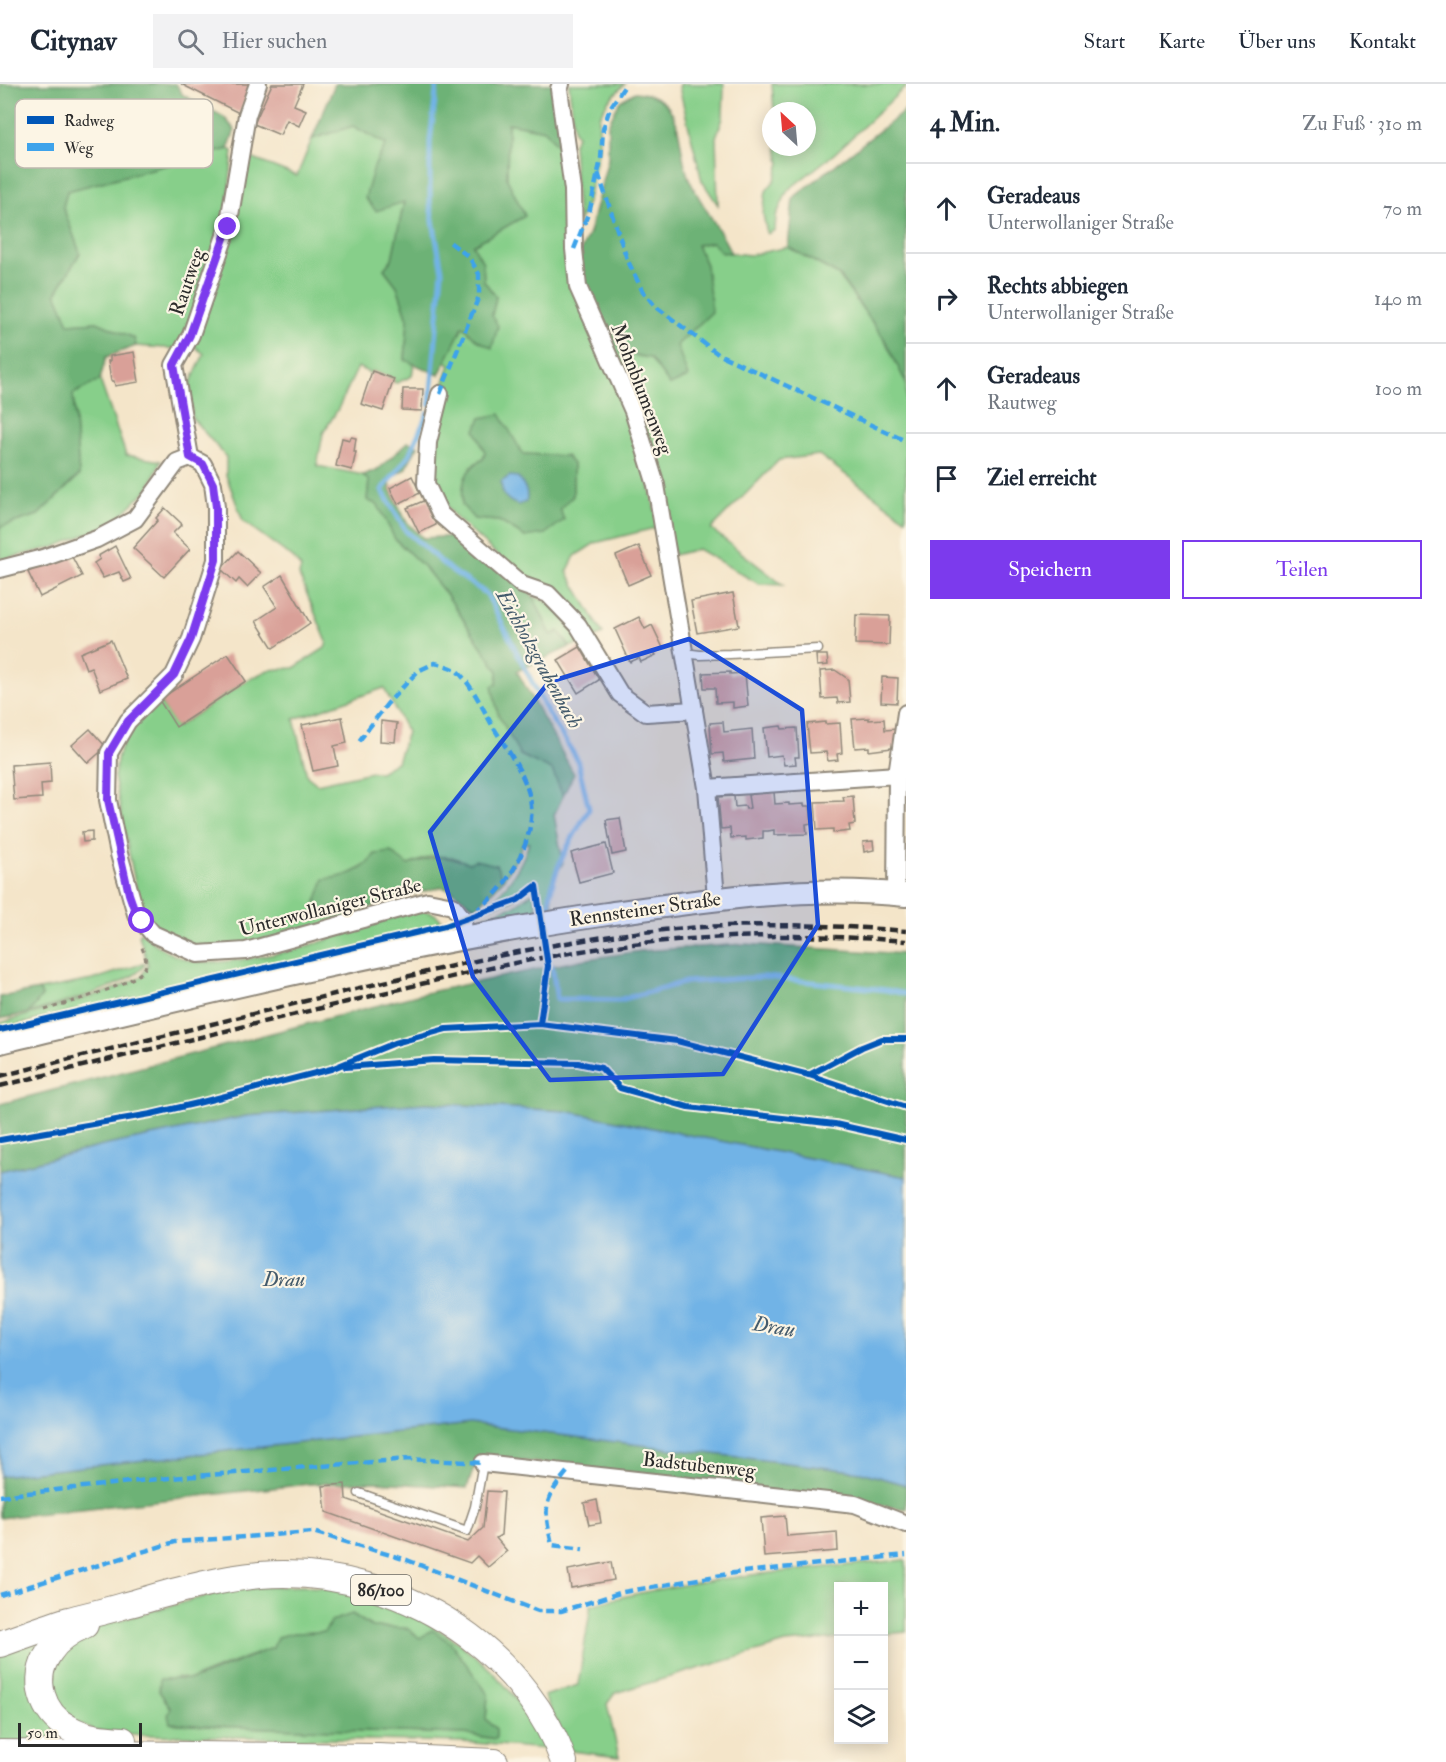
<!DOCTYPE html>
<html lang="de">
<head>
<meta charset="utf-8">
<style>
	:root { --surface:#fff; --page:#f2f2f3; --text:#1f2937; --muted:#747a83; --line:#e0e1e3; --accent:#7c3aed }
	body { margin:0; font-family:"IM FELL Double Pica",serif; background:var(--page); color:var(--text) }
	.controls { position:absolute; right:18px; bottom:18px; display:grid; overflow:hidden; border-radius:0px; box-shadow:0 3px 15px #0003 }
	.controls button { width:54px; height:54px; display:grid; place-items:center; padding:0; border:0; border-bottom:2px solid var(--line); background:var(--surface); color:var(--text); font:30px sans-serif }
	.compass { position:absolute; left:762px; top:18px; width:54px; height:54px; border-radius:50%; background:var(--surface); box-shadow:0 3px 15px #0003; rotate:334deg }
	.scale { position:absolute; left:18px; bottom:15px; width:124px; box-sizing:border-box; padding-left:6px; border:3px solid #2b2b2b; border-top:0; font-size:16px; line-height:21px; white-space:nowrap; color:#2b2b2b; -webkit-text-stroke:4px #fcf5e5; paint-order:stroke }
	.stop { position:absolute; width:18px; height:18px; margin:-14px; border:4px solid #7c3aed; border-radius:50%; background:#fff }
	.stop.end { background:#7c3aed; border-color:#fff; box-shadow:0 2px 6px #0008 }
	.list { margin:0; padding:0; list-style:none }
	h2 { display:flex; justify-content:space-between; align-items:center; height:78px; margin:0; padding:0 24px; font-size:26px }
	h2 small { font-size:20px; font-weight:400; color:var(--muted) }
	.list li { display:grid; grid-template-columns:39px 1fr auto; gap:18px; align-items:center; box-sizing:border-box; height:90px; padding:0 24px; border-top:2px solid var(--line) }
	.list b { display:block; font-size:22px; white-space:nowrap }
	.list p { margin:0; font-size:20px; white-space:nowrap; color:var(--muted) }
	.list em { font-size:20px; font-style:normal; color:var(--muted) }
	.actions { display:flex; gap:12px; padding:18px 24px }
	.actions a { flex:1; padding:14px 0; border:2px solid var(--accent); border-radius:0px; text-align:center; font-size:21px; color:var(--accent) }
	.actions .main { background:var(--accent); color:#fff }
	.icon { flex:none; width:33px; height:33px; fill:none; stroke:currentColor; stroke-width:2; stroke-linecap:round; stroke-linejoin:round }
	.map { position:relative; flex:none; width:906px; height:1678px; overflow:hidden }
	header { display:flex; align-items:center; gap:36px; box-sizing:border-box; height:84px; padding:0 30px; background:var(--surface); border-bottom:2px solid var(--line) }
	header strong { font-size:28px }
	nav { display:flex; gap:33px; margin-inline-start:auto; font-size:21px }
	.search { width:420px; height:54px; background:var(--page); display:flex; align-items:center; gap:15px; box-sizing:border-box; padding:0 21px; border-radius:0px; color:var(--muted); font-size:22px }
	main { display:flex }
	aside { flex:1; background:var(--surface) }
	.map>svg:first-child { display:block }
	.green { fill:#87cf8a; stroke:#597d5a; stroke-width:1.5; fill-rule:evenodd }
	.forest { fill:#6db276; stroke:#4c6e50; stroke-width:1.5 }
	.water { fill:#71b3e6; stroke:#4e6f88; stroke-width:1.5 }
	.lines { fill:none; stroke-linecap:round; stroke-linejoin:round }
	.stream { stroke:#71b3e6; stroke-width:5 }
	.building { fill:#d9a098 }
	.service-casing { stroke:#90887a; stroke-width:11 }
	.minor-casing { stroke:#90887a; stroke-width:20 }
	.secondary-casing { stroke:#90887a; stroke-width:26 }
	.primary-casing { stroke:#90887a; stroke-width:28 }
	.path { stroke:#90887a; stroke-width:3; stroke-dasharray:4.5 4.5; stroke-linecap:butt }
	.service { stroke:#fff; stroke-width:8 }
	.minor { stroke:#fff; stroke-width:16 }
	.secondary { stroke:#fff; stroke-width:22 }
	.primary { stroke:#fff; stroke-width:26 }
	.rail { stroke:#2b2b2b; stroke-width:4.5; stroke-dasharray:9 4.5; stroke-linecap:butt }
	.quiet { stroke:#3ea3eb; stroke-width:4.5; stroke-dasharray:9 4.5; stroke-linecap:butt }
	.cycleway-casing { stroke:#fcf5e5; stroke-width:10 }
	.cycleway { stroke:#0057b8; stroke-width:6 }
	.route { stroke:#7c3aed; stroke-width:8 }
	.marked { fill:#1d4ed8; fill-opacity:0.2; stroke:#1d4ed8; stroke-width:4.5; stroke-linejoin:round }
	.labels { text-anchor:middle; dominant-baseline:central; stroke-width:4.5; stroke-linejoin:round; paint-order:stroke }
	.shield { fill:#fcf5e5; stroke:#6a6863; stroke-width:1.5 }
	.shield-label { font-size:18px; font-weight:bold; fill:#2b2b2b }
	.street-label { font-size:20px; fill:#2b2b2b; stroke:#fcf5e5 }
	.water-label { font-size:21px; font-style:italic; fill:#445b6c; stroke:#fcf5e5 }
	.key { fill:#fcf5e5; stroke:#bdb8ad; stroke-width:1.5 }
	.key-label { font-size:16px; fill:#2b2b2b }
</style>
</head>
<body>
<header>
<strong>Citynav</strong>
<div class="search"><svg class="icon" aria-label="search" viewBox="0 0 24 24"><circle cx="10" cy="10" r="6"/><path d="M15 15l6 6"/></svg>Hier suchen</div>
<nav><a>Start</a><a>Karte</a><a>Über uns</a><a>Kontakt</a></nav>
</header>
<main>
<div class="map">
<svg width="906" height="1678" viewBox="0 0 906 1678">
	<rect width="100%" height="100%" fill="#fcf5e5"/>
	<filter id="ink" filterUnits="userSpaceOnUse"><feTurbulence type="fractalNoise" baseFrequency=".0167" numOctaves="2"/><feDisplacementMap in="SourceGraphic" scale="12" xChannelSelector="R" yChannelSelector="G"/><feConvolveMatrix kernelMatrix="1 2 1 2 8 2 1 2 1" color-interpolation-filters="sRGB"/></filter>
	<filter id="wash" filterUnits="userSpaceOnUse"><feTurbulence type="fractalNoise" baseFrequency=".008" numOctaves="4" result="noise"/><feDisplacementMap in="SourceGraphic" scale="24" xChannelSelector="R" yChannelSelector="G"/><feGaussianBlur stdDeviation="1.35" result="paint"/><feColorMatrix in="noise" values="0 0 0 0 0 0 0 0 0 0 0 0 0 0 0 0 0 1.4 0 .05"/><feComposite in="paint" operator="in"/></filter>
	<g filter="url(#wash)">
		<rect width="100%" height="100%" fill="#f4e5c9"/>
		<g class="green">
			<polygon points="569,0 625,0 608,17 599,33 599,64 588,116 578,140 573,59 577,52 574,47"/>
			<polygon points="681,0 724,0 723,34 716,53 718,121 702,97 679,3"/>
			<polygon points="772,0 906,0 906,4 902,6 834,70 788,106 776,132 775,146 767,150 763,130 766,107 775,96 780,79 777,63 807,63 807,27 774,27"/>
			<path d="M508,39L545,46L568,75V152L640,360L659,443L595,459L575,472L567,488L603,550L588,556L535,505L455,433L435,405L428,376L446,315L443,301L450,280L445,277L463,242L477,256L492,231L496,213L484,197L483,179L473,161L525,132L507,95ZM481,361L523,370L566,372L573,380V412L560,425L525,453L499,437L474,435L471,382L483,375L485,367Z"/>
			<path d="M353,42L386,60L374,83L404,118L392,175L384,185L397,202L408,235L405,275L414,279L412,292L397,299L393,298L394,295L372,287L371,290L358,283L338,325L323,349L317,382L363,391L369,397L367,416L378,421L395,455L425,484L447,511L498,587L497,600L520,671L552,686L563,712L554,731L563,779C555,791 549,811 554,825L545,827L536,798L510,817L487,823C506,804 521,785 529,759H523L518,772L503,796L496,781L469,779L452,773L432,772L408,781L369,780L342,793L343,836L264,858L215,864L183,860L160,848L144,828L137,809L114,693L118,671L128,648L159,616L177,643L246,597L268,586L294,584L325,564L327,558L299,491L301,484L293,474L243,437L226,391V373L192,334L190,300L204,270L194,262L246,72L297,92L312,55ZM384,604L407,648L397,678L380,688H371L317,700L307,692L294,635Z"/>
			<polygon points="228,65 233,67 227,127 180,265 136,262 134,254 97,238 69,240 56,209 80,169 63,123 67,107"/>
			<polygon points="712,158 722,168 750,171 788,163 838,191 885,256 906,299 906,435 819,371 779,376 711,445 783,501 759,500 698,465 674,471 614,268 650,274 670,301 677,261 706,181 697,161"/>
			<polygon points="100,296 126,371 161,377 148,405 113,439 55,463 0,476 0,443 38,431 79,392 73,310"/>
			<path d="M533,512C557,520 567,540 580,559L570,563L559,547L551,551Z"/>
			<polygon points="531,810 534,810 538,828 496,839 485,832 514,822"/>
			<path d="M413,827C425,827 434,826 442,837L434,848L95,922L0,945V939L110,907L141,893L148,881L139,851L141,848C156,862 171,872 191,877C207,880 222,878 237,876C298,870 355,846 413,827Z"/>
			<path d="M145,879C140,900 50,922 29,929L42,912L39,906L92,896Z"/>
			<path d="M904,1476L906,1478V1548L884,1550V1502H838V1554L786,1559L615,1609L607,1620L619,1673L571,1667L544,1612L578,1601L591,1521C693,1493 799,1486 904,1476Z"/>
			<path d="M306,1502C408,1512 503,1570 545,1665L462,1658L143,1651L96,1647L74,1638L50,1607L55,1573L74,1553L105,1540L221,1508L261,1503ZM352,1530L372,1543L407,1544L488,1610L486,1636L496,1645L495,1655L465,1650L205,1642L170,1639L171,1624L159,1607L177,1593L190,1596L247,1573L274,1564L293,1549L324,1548Z"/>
			<polygon points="44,1552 58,1654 54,1659 0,1658 0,1567"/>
		</g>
		<g class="forest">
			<polygon points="0,0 176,0 183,11 224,33 235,46 228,65 67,107 63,123 80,169 56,209 69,240 97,238 134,254 136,262 106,273 100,296 73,310 79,391 38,431 0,443"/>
			<polygon points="335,0 560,0 568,75 545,46 508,39 507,95 525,132 473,161 483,179 484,197 496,213 492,231 498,242 492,264 477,256 463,242 439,291 405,276 408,235 397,202 384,185 392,175 404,118 376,127 365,114 374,83 386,60 353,42 312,55"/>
			<path d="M635,8C690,13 674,63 690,97C702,122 720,144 731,169L721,168L712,158L697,161L706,181L712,228L677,261L688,293L670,301L650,274L614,268L575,179L589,149L608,75V40L620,17Z"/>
			<polygon points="906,26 906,299 885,256 839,191 788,163 793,114"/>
			<path d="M500,330L523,370L566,372L573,380V412L560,425L564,436L545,450L525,453L499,437L474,435L462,421C462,400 463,386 483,375L485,368L475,346L481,334Z"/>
			<polygon points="408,358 418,362 405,385 388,395 391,402 390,404 406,437 423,454 459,452 533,512 551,551 559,547 570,563 517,587 574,690 563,712 552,686 520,671 498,630 492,602 497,600 498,587 447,511 425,484 395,455 378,421 367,416 369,397 363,391 378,385"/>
			<path d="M391,768L408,781C434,772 442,770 469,779L475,776L496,781L503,796L476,824L452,807L442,803L396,814L351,831L343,836L320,828L315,821L324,795C344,793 364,788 375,770Z"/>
			<polygon points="745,860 906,870 906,1093 565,1027 427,1019 247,1032 103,1062 0,1087 0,1020 425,909 581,876 641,867"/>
			<polygon points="39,906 42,912 29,929 0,935 0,913"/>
			<polygon points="470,1340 861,1388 906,1401 906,1425 680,1395 478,1372 467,1404 376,1398 309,1400 0,1434 0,1392"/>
			<path d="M352,1530L372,1543L407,1544L420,1554L432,1546L451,1559L488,1610L486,1635L496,1645V1655L465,1650L205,1642L170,1639L168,1631L171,1624L159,1607L160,1595C169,1594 188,1596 193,1595C220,1587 246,1573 273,1564L277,1553L293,1549L324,1548L332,1537Z"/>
		</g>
		<g class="water">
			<path d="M510,392L518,393C524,401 529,408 526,418L518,421C506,416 502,412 501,398Z"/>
			<polygon points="427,1019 565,1027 906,1093 906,1401 861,1388 470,1340 0,1392 0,1087 103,1062 247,1032"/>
		</g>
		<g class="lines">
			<g class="stream">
				<polyline points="430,320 442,187 430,120 430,57 437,0"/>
				<path d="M428,329L408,373L382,406L406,447L448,484L487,510L549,631L577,675L589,725C570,759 547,792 549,832"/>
				<polyline points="552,882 557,915 619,916 686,898 765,893 886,906 906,910"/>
			</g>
		</g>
		<g id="blocks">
			<g class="building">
				<polygon points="181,0 254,0 239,29"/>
				<polygon points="272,0 303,0 294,21 306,26 299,42 287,36 280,51 254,40"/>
				<polygon points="134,268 139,298 115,302 114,297 111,297 108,277 110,277 110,272"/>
				<polygon points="372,287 394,295 383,327 361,320"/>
				<polygon points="403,305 423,305 422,327 402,326"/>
				<polygon points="351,353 356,354 354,368 356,368 352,386 336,382 342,354 350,356"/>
				<polygon points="412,392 420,409 398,420 390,404"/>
				<polygon points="428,415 434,428 431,429 436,441 419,449 407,424"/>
				<polygon points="165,424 182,440 173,449 190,465 164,493 133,464 158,436 156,434"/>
				<polygon points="115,462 131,495 124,498 119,488 103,494 94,479 100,475 98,472"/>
				<polygon points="639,462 651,491 628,501 616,472"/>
				<polygon points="238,467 261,489 247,503 239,495 236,499 221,485"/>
				<polygon points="70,469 82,492 40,513 28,488"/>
				<polygon points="282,491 310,539 273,564 256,537 277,523 264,503"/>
				<polygon points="733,509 739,542 697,549 691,517"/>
				<polygon points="856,531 890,532 889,561 855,560"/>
				<polygon points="639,533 645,545 652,541 663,564 654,568 656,571 641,578 639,574 630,578 615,545"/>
				<polygon points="111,556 127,595 100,606 91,583 86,585 80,569"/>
				<polygon points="580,563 599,596 578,609 558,576"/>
				<polygon points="228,570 246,597 176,643 159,616"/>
				<polygon points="816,571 827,571 828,581 817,582"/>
				<polygon points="835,586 848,595 850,618 838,619 837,614 822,615 820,587"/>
				<polygon points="730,588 730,590 745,589 748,622 733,624 733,618 716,619 715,604 704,604 703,589"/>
				<polygon points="882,593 898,594 897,619 881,618"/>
				<polygon points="342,633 347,659 334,662 338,682 313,687 302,641"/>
				<polygon points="869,634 869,636 884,635 885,646 897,645 899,663 869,667 869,663 855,664 852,635"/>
				<polygon points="381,637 397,639 395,658 380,657"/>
				<polygon points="723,638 724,648 752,645 754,675 724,678 723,669 712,670 710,639"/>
				<polygon points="825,638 825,640 840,639 842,669 837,670 838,676 828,677 826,668 810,669 807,640"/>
				<polygon points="781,642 782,645 797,644 799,673 795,673 796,680 784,681 782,671 767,673 764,644"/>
				<polygon points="90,645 106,663 88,679 72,661"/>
				<polygon points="50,678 51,699 41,700 42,714 14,716 11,681"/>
				<polygon points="765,708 774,708 775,720 789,719 789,721 804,720 804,722 810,722 812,739 806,740 807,750 774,751 774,746 768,747 763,747 763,754 746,756 746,753 731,754 730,744 721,745 718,713 734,712 735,723 745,722 746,725 750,724 748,711"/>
				<polygon points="853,712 855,740 849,741 850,747 833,749 833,745 817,746 815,718 844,717 843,713"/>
				<polygon points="620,734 626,768 612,771 606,736"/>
				<polygon points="92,747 92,757 83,758 82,748"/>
				<polygon points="873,757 874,766 864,768 863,758"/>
				<polygon points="606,760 613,789 579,798 571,769"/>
				<polygon points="345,1400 346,1415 468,1458 483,1444 487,1407 504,1408 501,1451 496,1454 507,1467 488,1483 477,1472 470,1479 326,1428 323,1402"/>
				<polygon points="597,1416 601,1439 589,1441 584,1419"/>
				<polygon points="785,1432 787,1452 837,1448 838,1467 764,1473 761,1434"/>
				<polygon points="611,1478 614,1496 571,1504 568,1486"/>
			</g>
		</g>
	</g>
	<g filter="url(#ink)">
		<use href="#blocks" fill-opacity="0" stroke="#90887a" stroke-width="1.5"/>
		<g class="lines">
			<g class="service-casing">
				<g id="service">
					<polyline points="685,569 700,571 730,570 818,565"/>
					<polyline points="359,1409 467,1447 475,1423 483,1379"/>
				</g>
			</g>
			<g class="minor-casing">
				<g id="minor">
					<polyline points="561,0 559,5 573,106 574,165 578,203 633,327 656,401 707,704 716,814"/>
					<polyline points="440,310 428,358 426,400 440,430 522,501 548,510 578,541 620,610 646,629 694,626"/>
					<polyline points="190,373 174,281 191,251 228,143 247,31 258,0"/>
					<polyline points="0,485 43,474 97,455 135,435 177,378 190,373 203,380 213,400 216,423 216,476 191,555 174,591 128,637 109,669 108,716 119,770 136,830 153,850 198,870 246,867 428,817 453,822 463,835 464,853"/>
					<polyline points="897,691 906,629"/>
					<polyline points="707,704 897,691 896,810"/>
					<polyline points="483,1379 855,1420 906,1440"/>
				</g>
			</g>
			<g class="secondary-casing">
				<path id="secondary" d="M0,958C201,910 402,860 607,830C705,816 806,800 906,811"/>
			</g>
			<g class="primary-casing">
				<g id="primary">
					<path d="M85,1541C71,1547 57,1556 49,1569C31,1595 42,1630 69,1644C86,1654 104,1655 123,1656"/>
					<path d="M0,1560C23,1552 46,1543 69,1536C88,1531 107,1527 126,1521C170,1509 214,1495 260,1491C334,1485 410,1508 469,1552C511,1583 547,1629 564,1678"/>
					<polyline points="0,1669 378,1673 495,1678"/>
				</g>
			</g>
			<path class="path" d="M45,926C65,919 136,901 145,884C148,877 143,867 141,861"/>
			<use href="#service" class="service"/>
			<use href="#minor" class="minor"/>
			<use href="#secondary" class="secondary"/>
			<use href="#primary" class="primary"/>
			<g class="rail">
				<path d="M0,992C116,964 231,935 347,907C459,880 572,852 688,844C761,839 834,841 906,847"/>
				<path d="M0,1002C116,974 231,945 347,918C441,895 536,871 633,860C724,850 815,850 906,857"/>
			</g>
			<g class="quiet">
				<polyline points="598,89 627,175 642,206 655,222 718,270 906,357"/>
				<polyline points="574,165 590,125 601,75 603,45 610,24 626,0"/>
				<polyline points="440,310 479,212 479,190 469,173 447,156"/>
				<path d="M359,657L387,620L418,587L435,579C442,581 452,583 457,587C472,601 482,623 492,641C506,664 524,688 530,714C538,752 509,804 478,825"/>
				<path d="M567,1388C542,1418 544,1425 552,1461L583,1465"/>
				<polyline points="0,1412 158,1395 409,1375 483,1379"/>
				<polyline points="0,1511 175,1458 313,1448 407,1476 538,1527 561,1527 623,1508 734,1489 906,1471"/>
			</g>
			<g class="cycleway-casing">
				<g id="cycleway">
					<polyline points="0,946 445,842 518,816 536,802 548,882 540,940"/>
					<polyline points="346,983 434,976 578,979 601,984 620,1004 688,1023 835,1040 906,1056"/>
					<polyline points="809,991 862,963 882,955 906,955"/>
					<polyline points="0,1056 151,1030 198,1019 331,985 395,959 446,945 540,940 677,957 809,991 906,1023"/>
				</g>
			</g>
			<use href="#cycleway" class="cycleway"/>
		</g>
	</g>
	<g class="lines" filter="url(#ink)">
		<polyline class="route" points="142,837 136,830 129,810 108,716 109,669 128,637 174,591 191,555 216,476 216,423 213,400 203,380 190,373 174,281 190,251 228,143"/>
	</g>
	<path class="marked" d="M689,555L802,626L818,841L723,990L550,996L473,893L430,748L549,598Z"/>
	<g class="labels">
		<rect class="shield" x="351" y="1491" width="60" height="30" rx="4.5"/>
		<g class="shield-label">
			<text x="381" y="1506">86/100</text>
		</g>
		<g class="street-label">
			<text transform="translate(187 198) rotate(-71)">Rautweg</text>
			<text transform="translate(642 305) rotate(69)">Mohnblumenweg</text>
			<text transform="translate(330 823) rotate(-14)">Unterwollaniger Straße</text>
			<text transform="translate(645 825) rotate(-8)">Rennsteiner Straße</text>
			<text transform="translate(699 1381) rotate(6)">Badstubenweg</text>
		</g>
		<g class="water-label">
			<text transform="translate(539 575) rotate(61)">Eichholzgrabenbach</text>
			<text x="284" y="1195">Drau</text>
			<text transform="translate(774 1243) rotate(9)">Drau</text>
		</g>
	</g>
	<rect x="15" y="15" width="198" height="69" rx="9" class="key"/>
	<rect x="27" y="32" width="27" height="8" fill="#0057b8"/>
	<rect x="27" y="59" width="27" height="8" fill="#3ea3eb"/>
	<g class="key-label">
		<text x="64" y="42">Radweg</text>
		<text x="64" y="69">Weg</text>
	</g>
</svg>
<div class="controls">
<button>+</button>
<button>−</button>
<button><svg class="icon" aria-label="layers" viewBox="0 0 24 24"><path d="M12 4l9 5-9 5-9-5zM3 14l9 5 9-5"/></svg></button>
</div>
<svg class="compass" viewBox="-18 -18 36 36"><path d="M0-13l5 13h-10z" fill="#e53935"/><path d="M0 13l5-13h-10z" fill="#747a83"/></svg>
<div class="scale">50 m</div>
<div class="stop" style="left:142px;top:837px"></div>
<div class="stop end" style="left:228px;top:143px"></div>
</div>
<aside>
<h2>4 Min.<small>Zu Fuß · 310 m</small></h2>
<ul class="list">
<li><svg class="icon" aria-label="ahead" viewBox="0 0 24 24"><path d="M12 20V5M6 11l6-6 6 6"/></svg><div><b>Geradeaus</b><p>Unterwollaniger Straße</p></div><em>70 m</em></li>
<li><svg class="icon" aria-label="right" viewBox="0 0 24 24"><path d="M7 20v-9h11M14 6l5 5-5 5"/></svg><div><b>Rechts abbiegen</b><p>Unterwollaniger Straße</p></div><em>140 m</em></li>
<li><svg class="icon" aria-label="ahead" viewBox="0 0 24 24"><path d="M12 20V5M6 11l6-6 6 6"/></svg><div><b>Geradeaus</b><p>Rautweg</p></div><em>100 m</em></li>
<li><svg class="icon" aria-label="arrive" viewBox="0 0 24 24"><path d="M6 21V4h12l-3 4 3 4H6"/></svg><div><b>Ziel erreicht</b></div></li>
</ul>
<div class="actions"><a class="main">Speichern</a><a>Teilen</a></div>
</aside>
</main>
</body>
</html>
